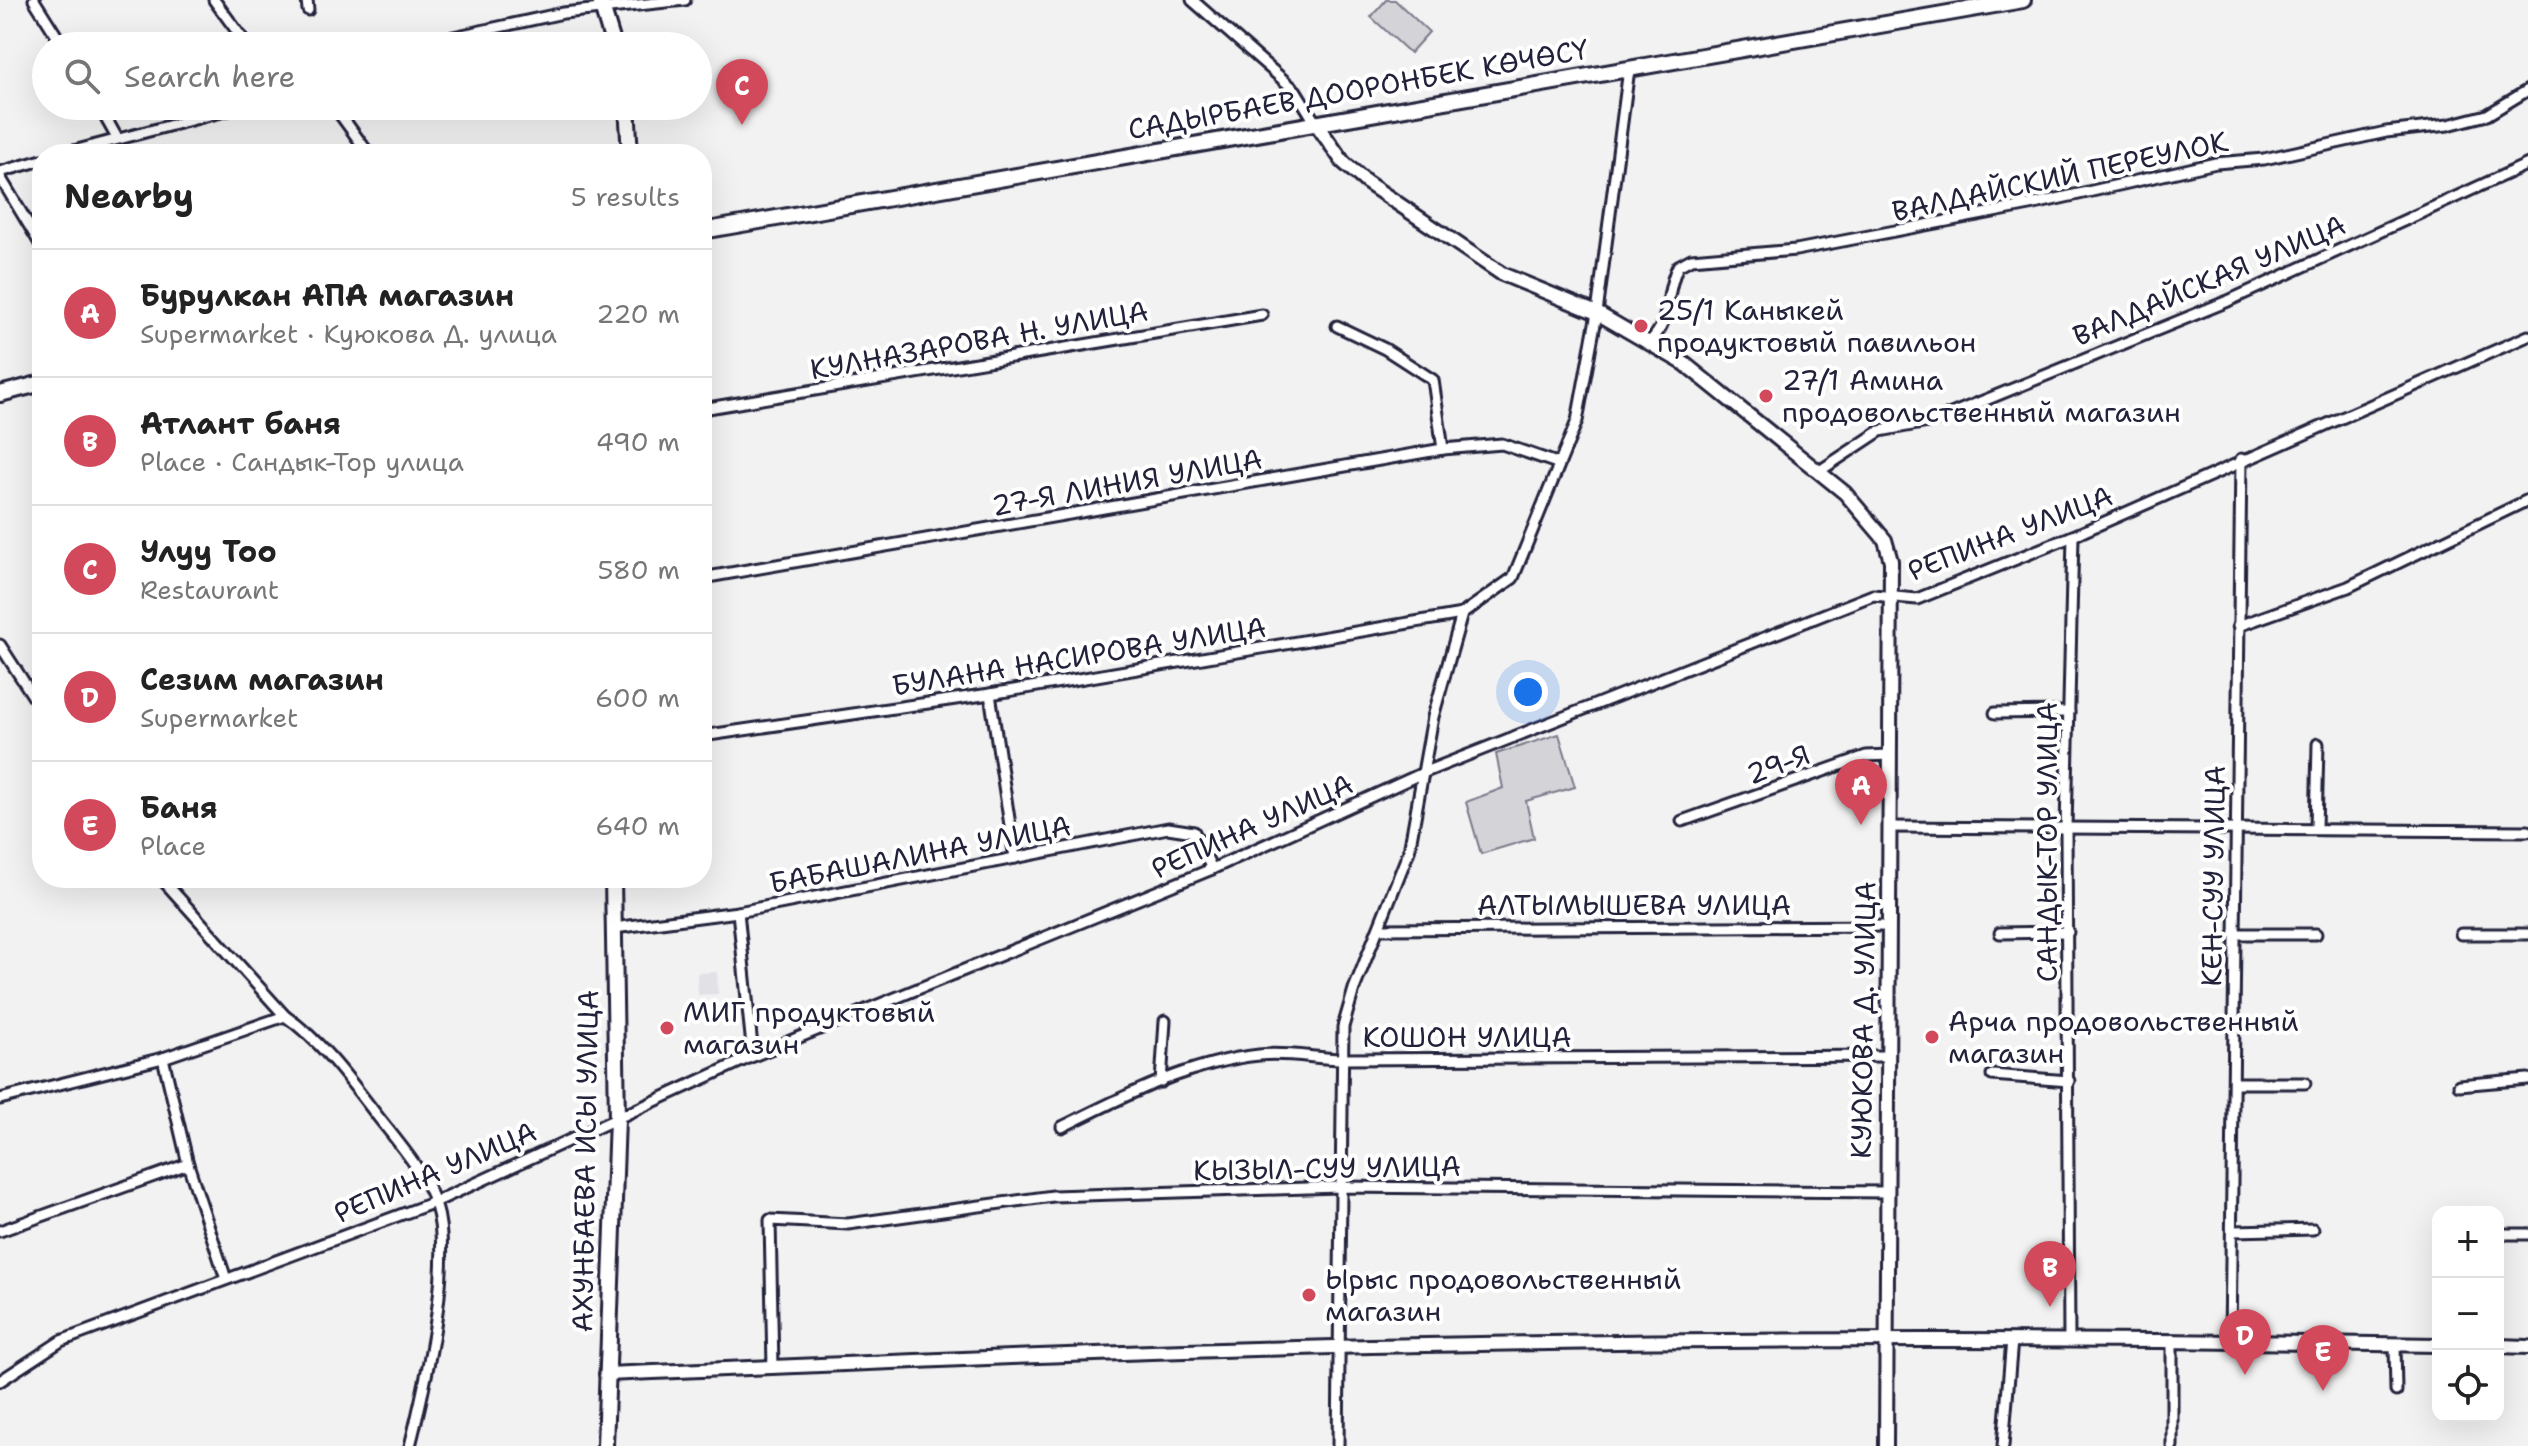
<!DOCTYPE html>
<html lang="en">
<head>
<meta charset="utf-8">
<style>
	:root { --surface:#fff; --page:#f6f6f6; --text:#222; --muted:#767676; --line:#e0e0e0; --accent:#d1495b }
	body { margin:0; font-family:"Shantell Sans",sans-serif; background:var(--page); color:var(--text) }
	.controls { position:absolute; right:24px; bottom:24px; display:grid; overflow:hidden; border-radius:16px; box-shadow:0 8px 32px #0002 }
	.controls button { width:72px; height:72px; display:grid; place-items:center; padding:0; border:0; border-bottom:2px solid var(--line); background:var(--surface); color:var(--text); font:40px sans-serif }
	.you { position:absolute; left:1528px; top:692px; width:28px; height:28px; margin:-20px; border:6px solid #fff; border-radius:50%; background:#1a73e8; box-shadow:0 0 0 12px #1a73e833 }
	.badge { display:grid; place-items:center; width:52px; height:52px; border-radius:50%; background:var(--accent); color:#fff; font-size:26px; font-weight:700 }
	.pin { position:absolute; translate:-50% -66px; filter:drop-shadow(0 2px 4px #0008) }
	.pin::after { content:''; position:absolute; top:42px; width:28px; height:24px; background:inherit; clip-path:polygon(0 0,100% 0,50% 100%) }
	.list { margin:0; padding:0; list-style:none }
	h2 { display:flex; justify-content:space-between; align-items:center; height:104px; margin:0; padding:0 32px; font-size:34px }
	h2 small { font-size:26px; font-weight:400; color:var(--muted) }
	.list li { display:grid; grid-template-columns:52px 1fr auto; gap:24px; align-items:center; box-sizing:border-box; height:128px; padding:0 32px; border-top:2px solid var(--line) }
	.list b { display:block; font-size:30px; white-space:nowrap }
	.list p { margin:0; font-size:26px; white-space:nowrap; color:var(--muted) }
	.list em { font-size:26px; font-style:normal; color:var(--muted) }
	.icon { flex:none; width:44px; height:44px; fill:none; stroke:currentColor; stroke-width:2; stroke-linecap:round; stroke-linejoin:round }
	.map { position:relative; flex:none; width:2528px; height:1446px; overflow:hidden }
	.search { position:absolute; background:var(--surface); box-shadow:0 8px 32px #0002; left:32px; top:32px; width:680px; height:88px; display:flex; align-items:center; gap:20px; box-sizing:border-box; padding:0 28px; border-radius:44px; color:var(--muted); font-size:30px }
	.panel { position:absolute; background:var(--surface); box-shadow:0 8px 32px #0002; left:32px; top:144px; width:680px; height:744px; border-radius:32px }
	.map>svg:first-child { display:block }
	.built { fill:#e2e2e6 }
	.green { fill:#d3d3d8; stroke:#7a7a8a; stroke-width:2 }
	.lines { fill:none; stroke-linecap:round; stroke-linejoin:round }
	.minor-casing { stroke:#22223b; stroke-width:15 }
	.tertiary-casing { stroke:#22223b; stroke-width:18 }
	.secondary-casing { stroke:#22223b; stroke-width:20 }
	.primary-casing { stroke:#22223b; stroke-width:20 }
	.minor { stroke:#fff; stroke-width:9 }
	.tertiary { stroke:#fff; stroke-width:12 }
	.secondary { stroke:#fff; stroke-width:14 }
	.primary { stroke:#fff; stroke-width:14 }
	.poi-dot { fill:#d1495b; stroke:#fff; stroke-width:3 }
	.labels { text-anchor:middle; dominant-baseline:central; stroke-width:8; stroke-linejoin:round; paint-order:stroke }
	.street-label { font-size:28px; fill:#22223b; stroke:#fff }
	.poi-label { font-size:28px; fill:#22223b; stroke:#fff; text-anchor:start }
</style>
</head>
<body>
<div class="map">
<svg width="2528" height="1446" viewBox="0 0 2528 1446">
	<rect width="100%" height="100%" fill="#f2f2f3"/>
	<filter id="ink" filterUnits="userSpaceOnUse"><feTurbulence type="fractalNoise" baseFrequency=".0125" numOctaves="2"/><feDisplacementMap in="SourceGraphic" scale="16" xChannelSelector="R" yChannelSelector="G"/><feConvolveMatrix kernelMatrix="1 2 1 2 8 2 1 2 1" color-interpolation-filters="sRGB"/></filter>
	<g filter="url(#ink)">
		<polygon class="built" points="717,972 718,994 698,995 697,973"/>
		<g class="green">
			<polygon points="1386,0 1395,0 1429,32 1410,53 1371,17"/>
			<polygon points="1559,734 1575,787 1526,801 1534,838 1481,854 1466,802 1503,788 1496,754"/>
		</g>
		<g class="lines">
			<g class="minor-casing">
				<g id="minor">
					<polyline points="34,0 63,46"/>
					<polyline points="214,0 248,46"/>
					<polyline points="307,0 308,10"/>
					<polyline points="1192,0 1296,91 1315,122"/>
					<polyline points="412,46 563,13 685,0"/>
					<polyline points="99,106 117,138"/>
					<polyline points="334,106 369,154"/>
					<polyline points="62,154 244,106"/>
					<polyline points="0,172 42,160"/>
					<polyline points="0,177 42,247"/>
					<polyline points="1337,326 1385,349 1433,380 1443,449"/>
					<path d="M1649,342C1673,321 1664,293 1678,266L1691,259L1796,250L2030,205L2216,163L2264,159L2386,132L2448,125L2487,115L2528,90"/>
					<polyline points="702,409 1262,315"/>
					<polyline points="1821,470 1880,431 1934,421 2228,301 2528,164"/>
					<polyline points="702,578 1443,449 1502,444 1557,463"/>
					<polyline points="2238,626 2348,587 2528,500"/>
					<polyline points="0,645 42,710"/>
					<polyline points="990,694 1015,858"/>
					<polyline points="1995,713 2069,712"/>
					<polyline points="702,736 990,694 1462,614"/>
					<polyline points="1682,821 1866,756 1889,755"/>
					<polyline points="1889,827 2528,831"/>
					<polyline points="2316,829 2318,744"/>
					<path d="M161,878L285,1016C319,1039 347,1076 372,1109C394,1138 425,1171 436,1206C454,1262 425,1386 410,1446"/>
					<polyline points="738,912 753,1056"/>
					<polyline points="614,928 738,912 1168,828 1194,832 1212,869"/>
					<polyline points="1380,929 1889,926"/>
					<polyline points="2000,933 2068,932"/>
					<polyline points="2234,934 2316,934"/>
					<polyline points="2461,934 2528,934"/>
					<polyline points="163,1058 188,1164 226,1279"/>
					<polyline points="1992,1075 2069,1081"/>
					<polyline points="1161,1082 1165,1021"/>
					<polyline points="2234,1083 2305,1083"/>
					<polyline points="2459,1085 2528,1079"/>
					<polyline points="0,1099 163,1058 285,1016"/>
					<path d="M1062,1127C1124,1096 1190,1062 1259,1055C1285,1052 1314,1058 1340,1059L1886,1056"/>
					<polyline points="0,1231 188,1164"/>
					<polyline points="2233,1231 2313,1229"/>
					<polyline points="2498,1234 2528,1234"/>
					<polyline points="2069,1340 2066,828 2073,536"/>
					<polyline points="2230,1341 2241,459"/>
					<polyline points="2395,1344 2396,1391"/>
					<polyline points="773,1368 770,1220 848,1224 1053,1196 1339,1187 1886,1192"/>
					<polyline points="0,1381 61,1341 435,1202 753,1056 1212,869 1425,772 1873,595 1917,599 2073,536 2528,336"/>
					<polyline points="1338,1446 1343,1027 1354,989 1409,851 1433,717 1462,614 1513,578 1577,421 1597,313 1629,69"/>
					<polyline points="2003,1446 2012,1340"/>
					<polyline points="2172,1446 2172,1340"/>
				</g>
			</g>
			<g class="tertiary-casing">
				<g id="tertiary">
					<polyline points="1315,122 1343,162 1366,182 1502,274 1597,313 1685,364 1845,493 1885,540 1891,561 1886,1446"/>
					<polyline points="2498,1346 2528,1347"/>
					<path d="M606,1374C741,1369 876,1362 1011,1357C1486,1339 1963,1336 2438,1345"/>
				</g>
			</g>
			<g class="secondary-casing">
				<g id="secondary">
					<polyline points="702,231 2023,0"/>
					<polyline points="0,394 42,383"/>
				</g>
			</g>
			<g class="primary-casing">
				<g id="primary">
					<polyline points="600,0 614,46"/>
					<polyline points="627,106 630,154"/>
					<polyline points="605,1446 617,1119 613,878"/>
				</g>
			</g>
			<use href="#minor" class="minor"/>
			<use href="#tertiary" class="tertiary"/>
			<use href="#secondary" class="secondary"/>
			<use href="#primary" class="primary"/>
		</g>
	</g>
	<g class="poi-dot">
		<circle cx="1641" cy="326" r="8"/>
		<circle cx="1766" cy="396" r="8"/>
		<circle cx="667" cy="1028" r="8"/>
		<circle cx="1932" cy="1037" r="8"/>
		<circle cx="1309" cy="1295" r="8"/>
	</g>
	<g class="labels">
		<g class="street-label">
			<text transform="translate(1358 89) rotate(-10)">САДЫРБАЕВ ДООРОНБЕК КӨЧӨСҮ</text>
			<text transform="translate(2060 176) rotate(-12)">ВАЛДАЙСКИЙ ПЕРЕУЛОК</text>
			<text transform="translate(2209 280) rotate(-23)">ВАЛДАЙСКАЯ УЛИЦА</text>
			<text transform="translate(979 340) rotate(-10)">КУЛНАЗАРОВА Н. УЛИЦА</text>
			<text transform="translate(1127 482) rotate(-10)">27-Я ЛИНИЯ УЛИЦА</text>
			<text transform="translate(2010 533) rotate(-21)">РЕПИНА УЛИЦА</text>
			<text transform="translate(1079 656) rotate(-9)">БУЛАНА НАСИРОВА УЛИЦА</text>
			<text transform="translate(1778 764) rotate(-20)">29-Я</text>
			<text transform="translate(1252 826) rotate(-24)">РЕПИНА УЛИЦА</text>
			<text transform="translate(2047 842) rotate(-90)">САНДЫК-ТОР УЛИЦА</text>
			<text transform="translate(920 854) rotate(-11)">БАБАШАЛИНА УЛИЦА</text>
			<text transform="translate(2213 876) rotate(-89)">КЕН-СУУ УЛИЦА</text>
			<text x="1634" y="905">АЛТЫМЫШЕВА УЛИЦА</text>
			<text transform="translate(1863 1020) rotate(-89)">КУЮКОВА Д. УЛИЦА</text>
			<text x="1467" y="1037">КОШОН УЛИЦА</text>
			<text transform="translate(585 1161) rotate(-89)">АХУНБАЕВА ИСЫ УЛИЦА</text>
			<text transform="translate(1327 1168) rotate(-1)">КЫЗЫЛ-СУУ УЛИЦА</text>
			<text transform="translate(435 1172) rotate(-23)">РЕПИНА УЛИЦА</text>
		</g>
		<g class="poi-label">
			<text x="1657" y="310">25/1 Каныкей<tspan x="1657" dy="32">продуктовый павильон</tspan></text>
			<text x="1782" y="380">27/1 Амина<tspan x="1782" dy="32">продовольственный магазин</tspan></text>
			<text x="683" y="1012">МИГ продуктовый<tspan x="683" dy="32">магазин</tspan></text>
			<text x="1948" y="1021">Арча продовольственный<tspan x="1948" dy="32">магазин</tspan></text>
			<text x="1325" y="1279">Ырыс продовольственный<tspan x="1325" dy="32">магазин</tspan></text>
		</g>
	</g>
</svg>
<div class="controls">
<button>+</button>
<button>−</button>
<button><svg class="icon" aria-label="locate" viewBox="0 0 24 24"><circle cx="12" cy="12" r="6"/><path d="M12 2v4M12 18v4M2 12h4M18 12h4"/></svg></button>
</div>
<div class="you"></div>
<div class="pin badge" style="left:1861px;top:825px">A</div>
<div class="pin badge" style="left:2050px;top:1307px">B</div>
<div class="pin badge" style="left:742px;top:125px">C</div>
<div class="pin badge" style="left:2245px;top:1375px">D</div>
<div class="pin badge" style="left:2323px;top:1391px">E</div>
<div class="search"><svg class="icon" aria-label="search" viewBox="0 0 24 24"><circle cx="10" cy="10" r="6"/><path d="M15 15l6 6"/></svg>Search here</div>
<section class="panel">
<h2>Nearby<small>5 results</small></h2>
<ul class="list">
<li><span class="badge">A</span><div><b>Бурулкан АПА магазин</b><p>Supermarket · Куюкова Д. улица</p></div><em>220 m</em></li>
<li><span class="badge">B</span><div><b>Атлант баня</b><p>Place · Сандык-Тор улица</p></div><em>490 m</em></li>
<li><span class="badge">C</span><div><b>Улуу Тоо</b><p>Restaurant</p></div><em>580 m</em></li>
<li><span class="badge">D</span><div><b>Сезим магазин</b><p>Supermarket</p></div><em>600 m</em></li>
<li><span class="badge">E</span><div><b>Баня</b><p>Place</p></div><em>640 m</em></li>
</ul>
</section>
</div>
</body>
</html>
